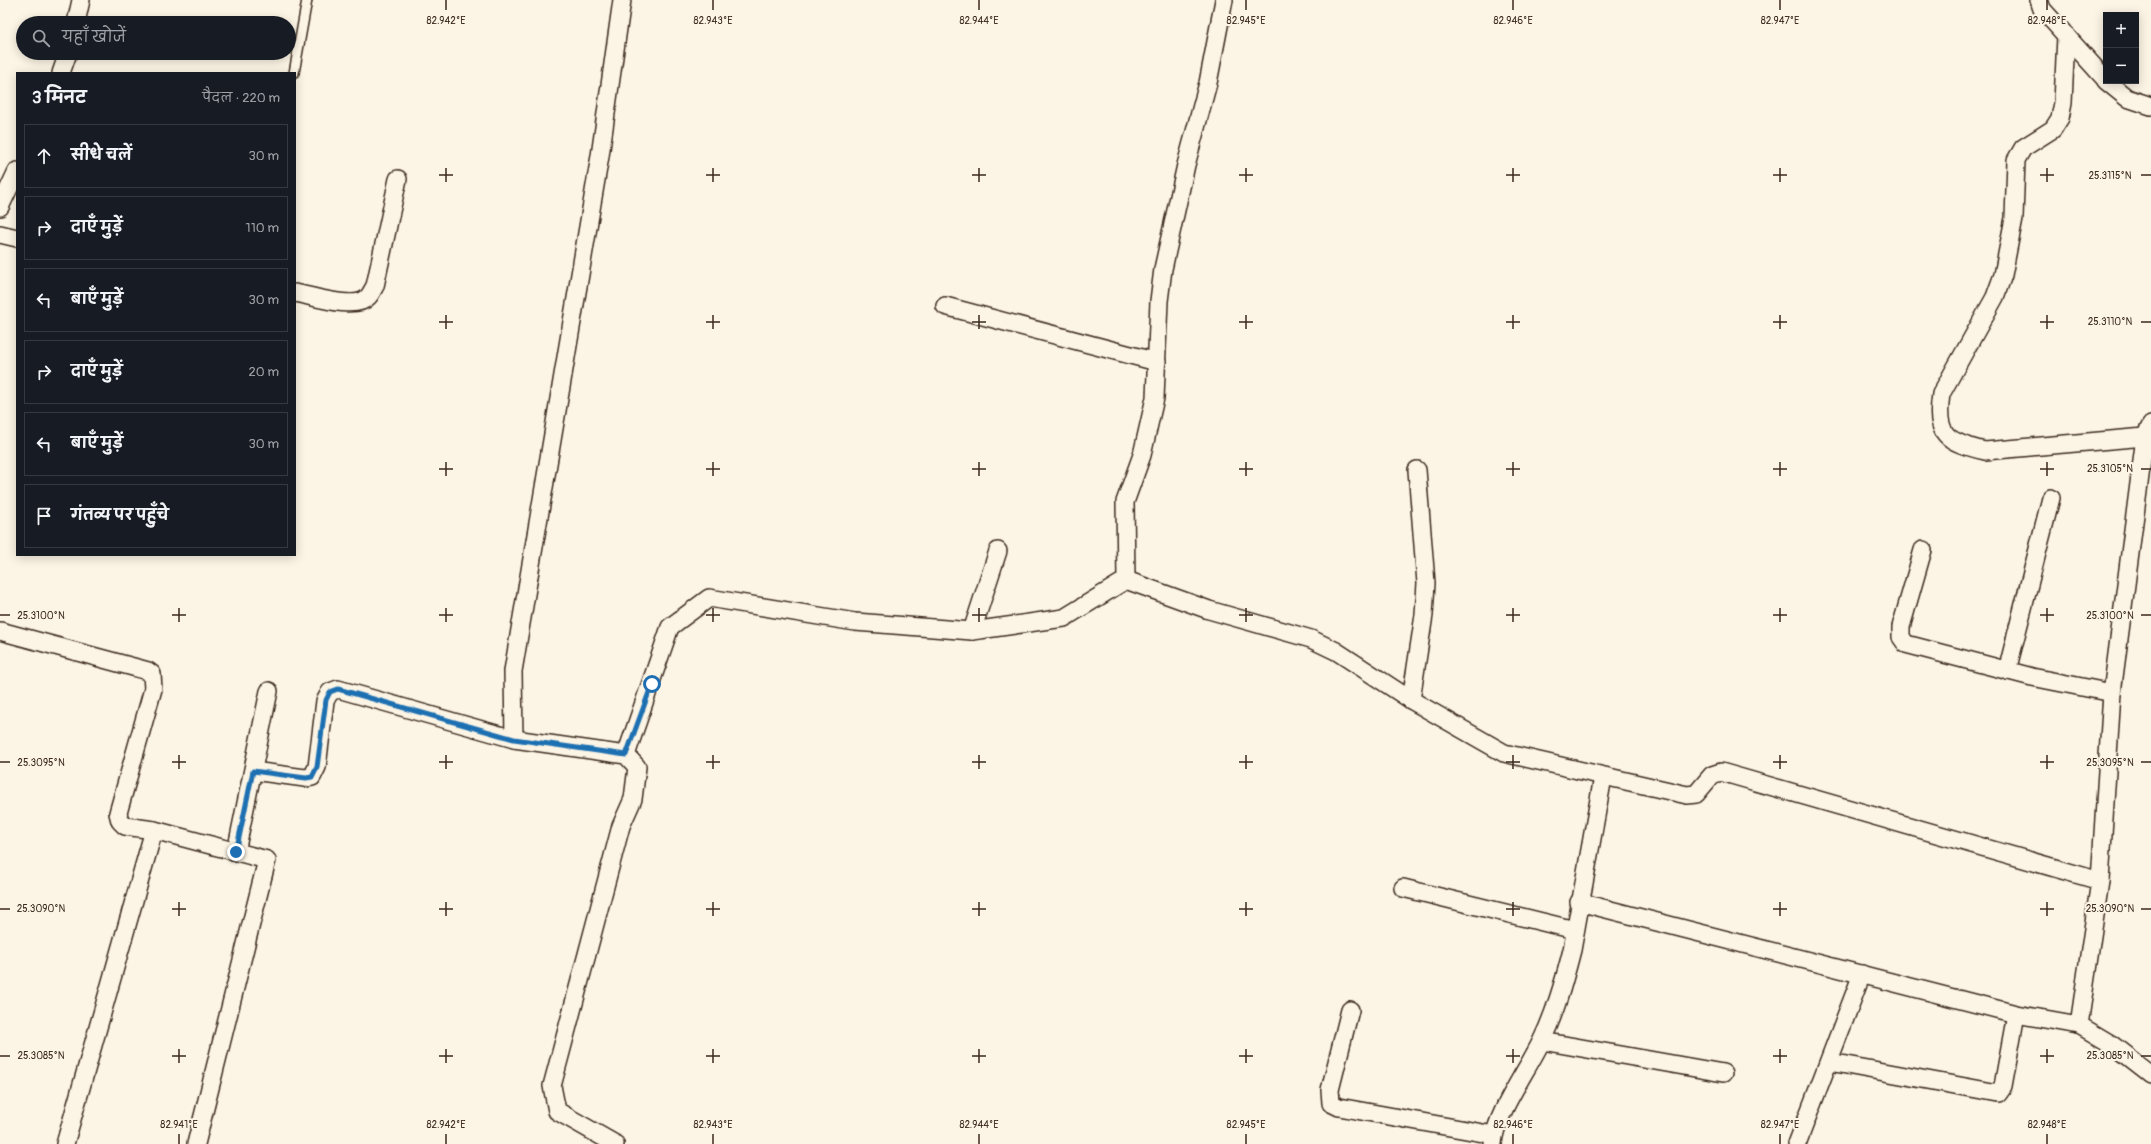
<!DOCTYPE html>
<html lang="hi">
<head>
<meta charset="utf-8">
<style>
	:root { --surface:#171b24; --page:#242831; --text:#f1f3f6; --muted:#9ea1a6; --line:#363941 }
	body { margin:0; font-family:Pangolin,"Playpen Sans Deva",sans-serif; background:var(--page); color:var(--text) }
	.controls { position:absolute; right:12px; top:12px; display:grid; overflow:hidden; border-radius:0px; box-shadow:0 2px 10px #0003 }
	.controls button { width:36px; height:36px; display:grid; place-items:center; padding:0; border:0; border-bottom:1px solid var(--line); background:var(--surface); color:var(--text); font:20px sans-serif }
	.stop { position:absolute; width:12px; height:12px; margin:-9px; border:3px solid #1f6fb2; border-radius:50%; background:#fff }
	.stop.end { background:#1f6fb2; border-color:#fff; box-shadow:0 1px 4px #0008 }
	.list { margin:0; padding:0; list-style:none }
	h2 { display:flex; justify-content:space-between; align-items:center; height:52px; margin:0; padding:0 16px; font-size:17px }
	h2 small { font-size:13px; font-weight:400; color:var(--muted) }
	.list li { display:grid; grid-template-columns:26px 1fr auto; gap:12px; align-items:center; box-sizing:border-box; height:64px; margin:0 8px 8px; padding:0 8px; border:1px solid var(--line); border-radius:0px }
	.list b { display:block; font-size:15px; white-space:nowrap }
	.list em { font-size:13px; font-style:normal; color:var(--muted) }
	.icon { flex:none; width:22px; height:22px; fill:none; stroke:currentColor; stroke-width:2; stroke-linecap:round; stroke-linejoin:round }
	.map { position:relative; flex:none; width:2151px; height:1144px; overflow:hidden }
	.search { position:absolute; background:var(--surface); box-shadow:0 2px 10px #0003; left:16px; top:16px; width:280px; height:44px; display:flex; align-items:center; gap:10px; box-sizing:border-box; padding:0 14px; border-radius:22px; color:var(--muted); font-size:15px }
	.panel { position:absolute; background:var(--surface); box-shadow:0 2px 10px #0003; left:16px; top:72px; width:280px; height:484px; border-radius:0px }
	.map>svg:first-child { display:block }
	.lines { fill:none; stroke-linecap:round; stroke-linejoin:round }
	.service-casing { stroke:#3b2a1e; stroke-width:12 }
	.minor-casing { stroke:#3b2a1e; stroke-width:20 }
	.service { stroke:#fcf5e5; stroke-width:9 }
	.minor { stroke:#fcf5e5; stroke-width:17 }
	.route { stroke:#1f6fb2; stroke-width:5 }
	.ticks { fill:none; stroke:#3b2a1e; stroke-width:1.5 }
	.ticks-label { font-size:10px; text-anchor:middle; fill:#3b2a1e; stroke:#fcf5e5; stroke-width:4; stroke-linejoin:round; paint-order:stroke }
</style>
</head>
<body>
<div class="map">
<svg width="2151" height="1144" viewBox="0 0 2151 1144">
	<rect width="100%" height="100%" fill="#fcf5e5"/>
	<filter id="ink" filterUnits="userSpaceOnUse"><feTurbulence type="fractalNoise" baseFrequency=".025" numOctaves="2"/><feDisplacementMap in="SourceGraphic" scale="8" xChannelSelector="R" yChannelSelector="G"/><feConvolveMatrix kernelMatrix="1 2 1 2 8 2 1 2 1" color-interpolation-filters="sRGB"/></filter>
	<g filter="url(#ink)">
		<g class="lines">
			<g class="service-casing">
				<polyline id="service" points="294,73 307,0"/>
			</g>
			<g class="minor-casing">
				<g id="minor">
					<polyline points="2039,0 2042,9 2106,80"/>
					<polyline points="76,23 81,0"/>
					<path d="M2066,35L2063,103L2060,118L2053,129L2023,148L2016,160L2014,218L2003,275L1995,297L1941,394C1935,435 1946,442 1985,451L2145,437"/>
					<polyline points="61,73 68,53"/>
					<polyline points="2106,81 2127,98 2151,106"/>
					<polyline points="0,207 17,171"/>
					<polyline points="0,234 17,238"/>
					<path d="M295,293C312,296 356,311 368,297C371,294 373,289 375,286L398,179"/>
					<polyline points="945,306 1157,362"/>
					<polyline points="1923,550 1901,627 1901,637 1906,644 2032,677 2112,693"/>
					<polyline points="1126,580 1209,610 1311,639 1336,651 1411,700 1504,753 1687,795 1696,794 1712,775 1721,772 2100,881 2079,1025 2111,1044 2151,1075"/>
					<polyline points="0,631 148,671 152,674 153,689 118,813 120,821 125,826 154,830 267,860 196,1144"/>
					<polyline points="972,631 998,551"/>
					<polyline points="2007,671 2051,498"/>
					<polyline points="1411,700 1424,615 1426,583 1417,470"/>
					<polyline points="514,739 513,671 600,156 622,0"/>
					<polyline points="626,755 670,627 709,598 855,622 972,631 1064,618 1126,580 1125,502 1142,455 1155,398 1159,301 1163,269 1186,165 1208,83 1224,0"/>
					<polyline points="253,771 305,778 312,777 317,767 325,701 330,692 338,689 514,739 626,755 637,767 633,799 621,826 552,1086 557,1111 615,1144"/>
					<polyline points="236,852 269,691"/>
					<polyline points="2100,881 2112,693 2145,437 2151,425"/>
					<polyline points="1403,888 1575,930"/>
					<polyline points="1579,902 2016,1014 2079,1025"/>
					<polyline points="1350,1010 1330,1090 1331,1103 1339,1107 1494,1135"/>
					<polyline points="1542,1041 1723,1073"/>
					<polyline points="1830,1062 1998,1093 2003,1086 2016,1014"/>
					<polyline points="65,1144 154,830"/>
					<path d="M1493,1144C1494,1117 1528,1069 1541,1042C1555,1014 1564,981 1572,950L1603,777"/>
					<polyline points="1797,1144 1862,974"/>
				</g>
			</g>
			<use href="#service" class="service"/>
			<use href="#minor" class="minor"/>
		</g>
	</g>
	<g class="lines" filter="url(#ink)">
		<polyline class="route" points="236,852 253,771 306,778 312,777 317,767 326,700 330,692 338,689 514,739 626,755 652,684"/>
	</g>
	<path class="ticks" d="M446,0V10M713,0V10M979,0V10M1246,0V10M1513,0V10M1780,0V10M2047,0V10M446,168V182M713,168V182M979,168V182M1246,168V182M1513,168V182M1780,168V182M2047,168V182M439,175H453M706,175H720M972,175H986M1239,175H1253M1506,175H1520M1773,175H1787M2040,175H2054M2141,175H2151M446,315V329M713,315V329M979,315V329M1246,315V329M1513,315V329M1780,315V329M2047,315V329M439,322H453M706,322H720M972,322H986M1239,322H1253M1506,322H1520M1773,322H1787M2040,322H2054M2141,322H2151M446,462V476M713,462V476M979,462V476M1246,462V476M1513,462V476M1780,462V476M2047,462V476M439,469H453M706,469H720M972,469H986M1239,469H1253M1506,469H1520M1773,469H1787M2040,469H2054M2141,469H2151M179,608V622M446,608V622M713,608V622M979,608V622M1246,608V622M1513,608V622M1780,608V622M2047,608V622M0,615H10M172,615H186M439,615H453M706,615H720M972,615H986M1239,615H1253M1506,615H1520M1773,615H1787M2040,615H2054M2141,615H2151M179,755V769M446,755V769M713,755V769M979,755V769M1246,755V769M1513,755V769M1780,755V769M2047,755V769M0,762H10M172,762H186M439,762H453M706,762H720M972,762H986M1239,762H1253M1506,762H1520M1773,762H1787M2040,762H2054M2141,762H2151M179,902V916M446,902V916M713,902V916M979,902V916M1246,902V916M1513,902V916M1780,902V916M2047,902V916M0,909H10M172,909H186M439,909H453M706,909H720M972,909H986M1239,909H1253M1506,909H1520M1773,909H1787M2040,909H2054M2141,909H2151M179,1049V1063M446,1049V1063M713,1049V1063M979,1049V1063M1246,1049V1063M1513,1049V1063M1780,1049V1063M2047,1049V1063M0,1056H10M172,1056H186M439,1056H453M706,1056H720M972,1056H986M1239,1056H1253M1506,1056H1520M1773,1056H1787M2040,1056H2054M2141,1056H2151M179,1134V1144M446,1134V1144M713,1134V1144M979,1134V1144M1246,1134V1144M1513,1134V1144M1780,1134V1144M2047,1134V1144"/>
	<g class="ticks-label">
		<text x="446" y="24">82.942°E</text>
		<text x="713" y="24">82.943°E</text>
		<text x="979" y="24">82.944°E</text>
		<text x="1246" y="24">82.945°E</text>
		<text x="1513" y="24">82.946°E</text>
		<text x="1780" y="24">82.947°E</text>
		<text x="2047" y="24">82.948°E</text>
		<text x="2110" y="179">25.3115°N</text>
		<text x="2110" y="325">25.3110°N</text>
		<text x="2110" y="472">25.3105°N</text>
		<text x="41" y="619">25.3100°N</text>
		<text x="2110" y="619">25.3100°N</text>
		<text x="41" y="766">25.3095°N</text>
		<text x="2110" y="766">25.3095°N</text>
		<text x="41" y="912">25.3090°N</text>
		<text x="2110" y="912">25.3090°N</text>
		<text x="41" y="1059">25.3085°N</text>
		<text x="2110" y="1059">25.3085°N</text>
		<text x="179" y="1128">82.941°E</text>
		<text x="446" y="1128">82.942°E</text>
		<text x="713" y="1128">82.943°E</text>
		<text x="979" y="1128">82.944°E</text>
		<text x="1246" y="1128">82.945°E</text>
		<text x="1513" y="1128">82.946°E</text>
		<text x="1780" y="1128">82.947°E</text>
		<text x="2047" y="1128">82.948°E</text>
	</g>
</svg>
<div class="controls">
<button>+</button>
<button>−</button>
</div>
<div class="stop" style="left:652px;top:684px"></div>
<div class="stop end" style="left:236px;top:852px"></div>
<div class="search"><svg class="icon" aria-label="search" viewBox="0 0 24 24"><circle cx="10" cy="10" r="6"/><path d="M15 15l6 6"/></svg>यहाँ खोजें</div>
<section class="panel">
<h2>3 मिनट<small>पैदल · 220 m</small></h2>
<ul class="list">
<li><svg class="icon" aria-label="ahead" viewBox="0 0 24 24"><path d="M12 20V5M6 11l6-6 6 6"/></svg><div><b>सीधे चलें</b></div><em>30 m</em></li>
<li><svg class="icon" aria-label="right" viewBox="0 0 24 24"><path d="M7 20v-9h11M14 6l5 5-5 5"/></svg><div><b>दाएँ मुड़ें</b></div><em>110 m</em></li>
<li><svg class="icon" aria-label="left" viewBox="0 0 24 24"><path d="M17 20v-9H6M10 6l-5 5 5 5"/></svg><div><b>बाएँ मुड़ें</b></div><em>30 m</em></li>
<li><svg class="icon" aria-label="right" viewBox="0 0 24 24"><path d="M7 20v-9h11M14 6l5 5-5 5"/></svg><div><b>दाएँ मुड़ें</b></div><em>20 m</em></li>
<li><svg class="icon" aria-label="left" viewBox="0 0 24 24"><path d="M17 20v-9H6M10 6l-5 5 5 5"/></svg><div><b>बाएँ मुड़ें</b></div><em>30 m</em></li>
<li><svg class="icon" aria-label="arrive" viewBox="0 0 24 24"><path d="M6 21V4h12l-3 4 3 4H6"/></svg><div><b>गंतव्य पर पहुँचे</b></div></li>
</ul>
</section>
</div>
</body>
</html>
